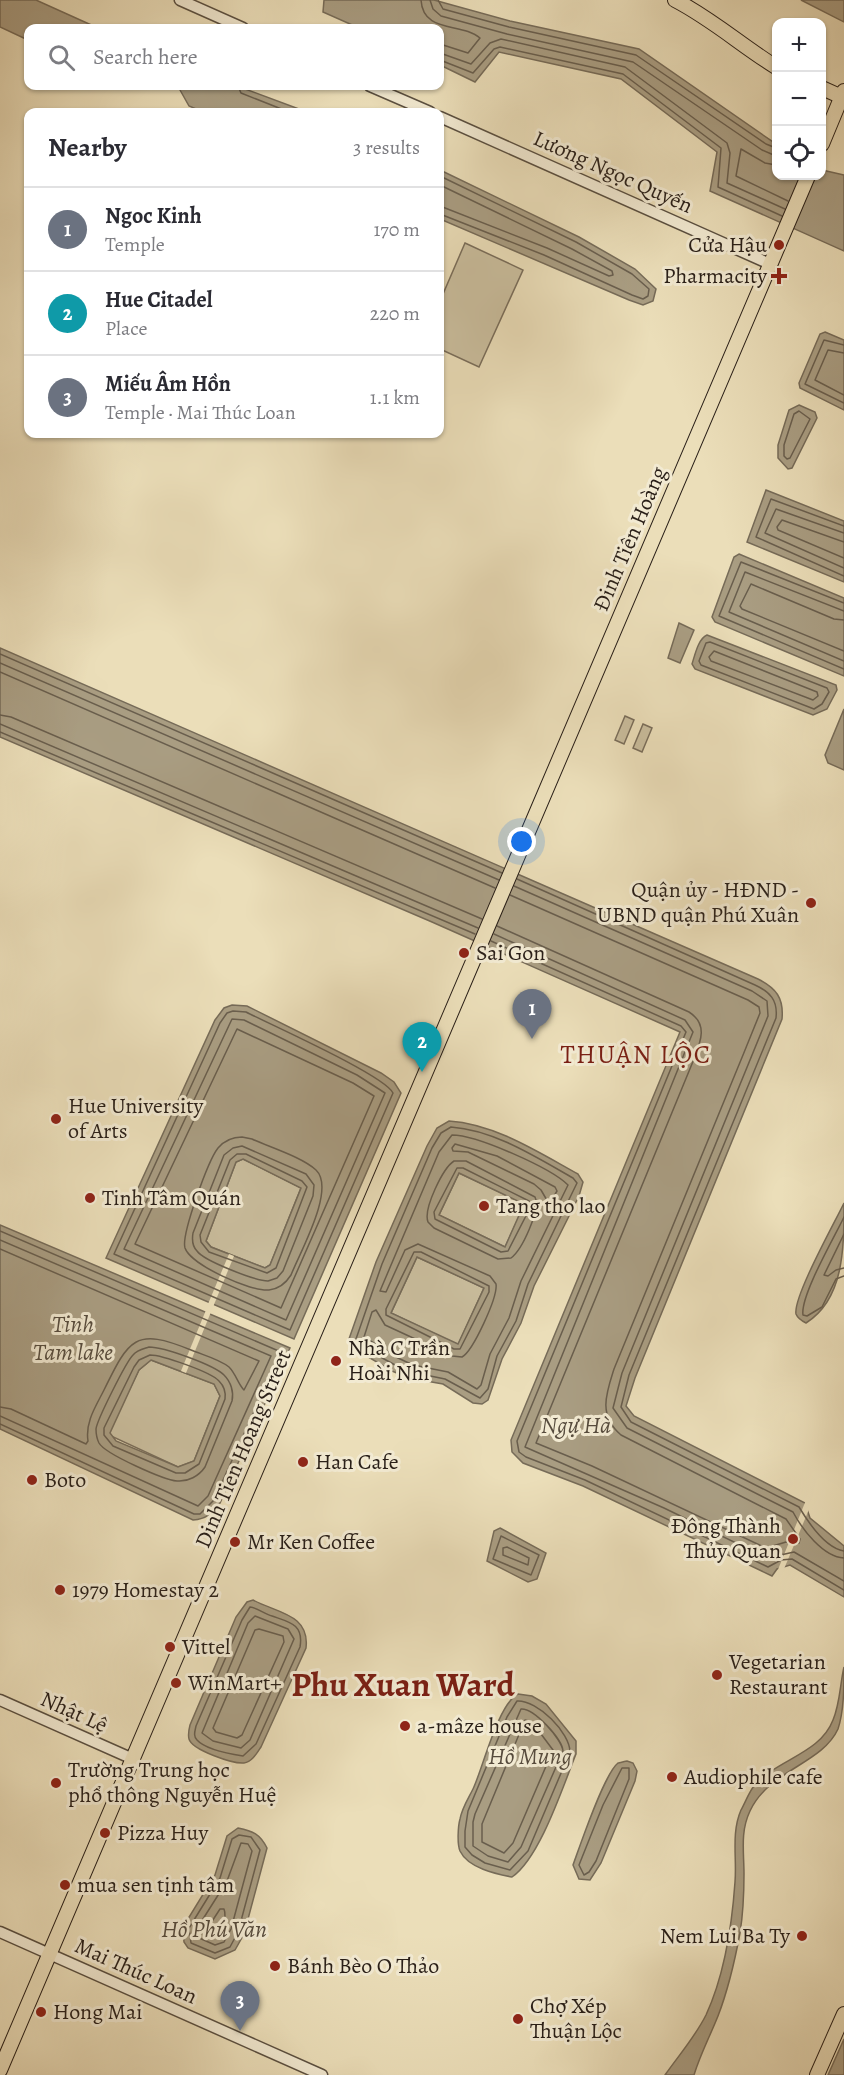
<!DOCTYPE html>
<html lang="en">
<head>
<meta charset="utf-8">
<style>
	:root { --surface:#fff; --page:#f2f2f3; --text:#2b2b33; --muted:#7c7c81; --line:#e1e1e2; --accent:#db2777 }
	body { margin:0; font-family:Alegreya,serif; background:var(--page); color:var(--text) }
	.controls { position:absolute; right:18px; top:18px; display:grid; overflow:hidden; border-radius:12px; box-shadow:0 2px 4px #0004 }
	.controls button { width:54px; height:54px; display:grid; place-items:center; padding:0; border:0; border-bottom:2px solid var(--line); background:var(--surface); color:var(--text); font:30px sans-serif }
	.you { position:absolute; left:522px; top:842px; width:21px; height:21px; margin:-15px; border:4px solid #fff; border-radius:50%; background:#1a73e8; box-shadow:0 0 0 9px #1a73e833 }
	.badge { display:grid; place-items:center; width:39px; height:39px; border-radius:50%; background:var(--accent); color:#fff; font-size:20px; font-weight:700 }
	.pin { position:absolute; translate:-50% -50px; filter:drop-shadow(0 2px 3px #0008) }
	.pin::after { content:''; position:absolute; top:32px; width:21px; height:18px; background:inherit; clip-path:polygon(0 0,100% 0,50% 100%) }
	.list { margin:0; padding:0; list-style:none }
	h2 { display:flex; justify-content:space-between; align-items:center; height:78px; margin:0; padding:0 24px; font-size:26px }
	h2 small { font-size:20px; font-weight:400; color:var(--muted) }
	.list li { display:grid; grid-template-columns:39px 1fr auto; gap:18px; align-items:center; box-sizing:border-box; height:84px; padding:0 24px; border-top:2px solid var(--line) }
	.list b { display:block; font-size:22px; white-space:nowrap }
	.list p { margin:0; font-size:20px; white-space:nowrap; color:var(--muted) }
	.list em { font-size:20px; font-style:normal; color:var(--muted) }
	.icon { flex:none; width:33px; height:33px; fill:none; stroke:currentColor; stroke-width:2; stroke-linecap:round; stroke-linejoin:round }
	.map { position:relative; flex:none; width:844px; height:2075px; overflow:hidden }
	.search { position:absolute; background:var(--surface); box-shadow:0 2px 4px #0004; left:24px; top:24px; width:420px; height:66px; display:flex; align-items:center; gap:15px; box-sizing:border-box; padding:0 21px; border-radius:12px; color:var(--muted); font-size:22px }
	.panel { position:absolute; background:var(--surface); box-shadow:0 2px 4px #0004; left:24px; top:108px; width:420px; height:330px; border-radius:12px }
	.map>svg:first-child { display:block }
	.green { fill:#cabe9e; stroke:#7a6e5b; stroke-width:1.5 }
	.water { fill:#a99d82; stroke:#766b58; stroke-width:1.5; fill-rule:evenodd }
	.pier { fill:#ebdeb9 }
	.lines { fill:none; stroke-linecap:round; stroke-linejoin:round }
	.shore { stroke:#695e4d; stroke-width:1.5 }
	.minor-casing { stroke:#5a4f40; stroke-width:13 }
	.major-casing { stroke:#291f18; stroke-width:16 }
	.minor { stroke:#f2ead2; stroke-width:10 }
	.major { stroke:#ebdeb9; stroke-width:14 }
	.poi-dot { fill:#8f2418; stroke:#f2ead2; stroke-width:2 }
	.labels { text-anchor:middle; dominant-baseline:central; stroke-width:6; stroke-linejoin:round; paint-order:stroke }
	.street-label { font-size:22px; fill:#291f18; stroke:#f2ead2 }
	.poi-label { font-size:22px; fill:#291f18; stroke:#f2ead2; text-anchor:start }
	.water-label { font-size:24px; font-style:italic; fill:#564b3d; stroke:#f2ead2 }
	.quarter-label { font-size:26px; letter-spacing:1.5px; fill:#7a1f14; stroke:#f2ead2 }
	.town-label { font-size:34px; font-weight:bold; fill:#7a1f14; stroke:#f2ead2 }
</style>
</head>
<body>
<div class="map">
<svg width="844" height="2075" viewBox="0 0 844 2075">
	<rect width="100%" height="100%" fill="#ebdeb9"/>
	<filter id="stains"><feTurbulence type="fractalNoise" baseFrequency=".00333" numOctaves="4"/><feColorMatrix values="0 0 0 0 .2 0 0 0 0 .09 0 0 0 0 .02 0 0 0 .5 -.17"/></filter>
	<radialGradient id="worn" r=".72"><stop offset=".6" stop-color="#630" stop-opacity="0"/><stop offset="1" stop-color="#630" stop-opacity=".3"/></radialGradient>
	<g class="green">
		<polygon points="465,243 523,270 479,367 440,349 440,301"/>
		<polygon points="625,716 634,720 624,744 615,740"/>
		<polygon points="643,724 652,728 642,752 633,748"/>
		<polygon points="243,1159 301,1188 270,1265 265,1268 211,1247 206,1241 236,1162"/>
		<polygon points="459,1173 525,1204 505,1247 439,1215"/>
		<polygon points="417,1257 484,1288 458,1345 391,1313"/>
		<polygon points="151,1360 214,1384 220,1396 194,1461 178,1467 111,1436 109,1431 139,1370"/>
	</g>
	<g class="water">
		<polygon points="0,0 36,0 98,28 28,28 28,40 0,27"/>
		<polygon points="324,0 434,0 510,21 639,49 776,144 776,176 822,176 822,170 844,175 844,251 710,191 717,152 621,79 499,52 475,82 440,65 440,28 359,28 323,12"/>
		<polygon points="801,0 844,0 844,22"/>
		<polygon points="181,86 237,86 307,112 203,112 189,106 180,90"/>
		<polygon points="440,170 579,237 635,269 656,289 653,301 643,305 629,300 440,219"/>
		<polygon points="825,332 844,340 844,410 800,388 799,383 820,334"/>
		<polygon points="799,405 815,412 817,418 792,468 788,469 778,458 778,445 789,410"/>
		<polygon points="766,490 844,521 844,582 747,542"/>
		<polygon points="739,554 844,598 844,676 715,622 712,617 734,557"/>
		<polygon points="679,623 694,630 680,663 668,658"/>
		<path d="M707,635L836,685L837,690L827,709L813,715L695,669L692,664C695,655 698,639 707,635Z"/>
		<path d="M0,648L758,979C776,988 784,998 782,1019L635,1378L626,1406L634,1416L805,1503L810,1518L844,1546V1597L790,1565L777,1569L772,1576L583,1486L523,1463L512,1452L511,1440L680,1032L432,922L0,737Z"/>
		<polygon points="844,709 844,770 828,763 825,755"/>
		<path d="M232,1005L247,1006L381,1073L394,1082L401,1093L294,1339L106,1258L215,1020L224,1008ZM243,1159L301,1188L270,1265L265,1268L211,1247L206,1241L236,1162Z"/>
		<path d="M449,1121C495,1124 538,1152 578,1174L583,1182L579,1196L534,1286L521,1323L502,1359L488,1400L482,1404L473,1403L443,1384L409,1378L392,1371L363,1354L352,1345L349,1339L376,1262L427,1146L437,1128ZM459,1173L524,1204L505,1247L439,1215ZM417,1257L484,1288L458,1344L391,1313Z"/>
		<path d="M844,1203C844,1249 844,1299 806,1323C802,1321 798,1319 796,1314C793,1297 835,1222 844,1203Z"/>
		<path d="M0,1225L290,1348L220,1503C212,1513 207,1519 193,1520L0,1429ZM151,1360L214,1384L220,1396L194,1461L178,1467L116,1441L110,1433L139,1370Z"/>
		<polygon points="500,1528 546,1553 537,1579 528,1582 487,1561 494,1531"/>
		<path d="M253,1600C277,1613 310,1614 306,1648L261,1747C257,1753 252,1762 244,1763C233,1764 192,1750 189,1739C188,1735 189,1729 190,1725L236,1617L247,1602Z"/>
		<path d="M844,1667C844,1687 844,1711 838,1729C822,1764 769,1770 750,1811C740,1832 744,1852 744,1874C744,1893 743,1914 740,1933C735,1960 728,1990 718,2016C710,2036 700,2055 694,2075H665C679,2055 695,2037 706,2015C724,1976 732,1925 735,1882C737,1858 731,1833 741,1810C745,1803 749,1792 754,1786C777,1759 820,1754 833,1720C840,1704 840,1684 844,1667Z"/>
		<path d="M518,1694L532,1696L546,1704L576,1741V1754C563,1786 540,1858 512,1877C496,1874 468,1868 460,1851C457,1844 458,1826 460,1819C462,1808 468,1799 473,1789C483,1768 498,1704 518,1694Z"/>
		<path d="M627,1761L633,1763L637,1771L635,1781L601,1863L590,1880L579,1879L573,1865C580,1846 604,1774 618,1763C619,1763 626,1761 627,1761Z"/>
		<path d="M238,1828C253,1831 260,1834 267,1848L244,1934L235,1950L215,1959L188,1948L184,1942L183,1927L215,1875L227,1836Z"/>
		<polygon points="844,2039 844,2075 828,2075"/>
	</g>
	<g class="pier">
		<polygon points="229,1254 234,1256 213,1307 208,1304"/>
		<polygon points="206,1310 211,1312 186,1373 181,1371"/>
		<polygon points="806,1500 810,1507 784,1569 775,1577"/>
	</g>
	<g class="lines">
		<g class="shore">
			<path d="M421,0C423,34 462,22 480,38L468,53L440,44"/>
			<polyline points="430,0 433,9 441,16 507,34 633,62 762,150 776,156"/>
			<polyline points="438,0 443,9 509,27 636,55 766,144 776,148"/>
			<polyline points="440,53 471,64 490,43 501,39 625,67 727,143 730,153 727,183 785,209"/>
			<polyline points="440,60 473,73 494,49 500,47 623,74 721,148 718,187 782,216"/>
			<polyline points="238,86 241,93 289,112"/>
			<polyline points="776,165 765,163 741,149 736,176 788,201"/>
			<polyline points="440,176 576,242 632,274 649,289 648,296 643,299 632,295 544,255 440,214"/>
			<polyline points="440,185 572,249 612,271 613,275 609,276 547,248 440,206"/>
			<polyline points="844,345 824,340 805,384 844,403"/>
			<polyline points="844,353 828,350 815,380 844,395"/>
			<polygon points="799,411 810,419 790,458 787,459 784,456 784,445 794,414"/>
			<polyline points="844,526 771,499 756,537 844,576"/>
			<polyline points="844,533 776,509 765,533 844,568"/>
			<polyline points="844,542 782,520 777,527 778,530 844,558"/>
			<polyline points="844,603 741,562 719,616 844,669"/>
			<polyline points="844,611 745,572 729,612 844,661"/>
			<polyline points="844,620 834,619 751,584 740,606 742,609 844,651"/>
			<polygon points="710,642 827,688 829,692 822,704 814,709 701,665 699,661 706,643"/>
			<polygon points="714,651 817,692 818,696 813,700 711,661 709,657"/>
			<polyline points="0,654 502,873"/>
			<polyline points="0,663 499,880"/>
			<polyline points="0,672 495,888"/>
			<polyline points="0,715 11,717 482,919"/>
			<polyline points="0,724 478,928"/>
			<polyline points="0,732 475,934"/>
			<path d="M517,879L755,985C770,992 778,1000 776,1018L629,1375L621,1407L631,1422L799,1507C808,1522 825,1548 844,1551"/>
			<path d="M514,886L752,991L767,1001L768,1016L622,1373L613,1408L627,1428L793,1512C802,1529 823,1557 844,1558"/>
			<path d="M497,926L689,1012C708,1024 701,1041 694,1059L536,1443L592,1466L766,1548L786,1542L799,1543L800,1539L786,1519L621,1435C598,1415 606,1394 614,1369L743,1055L760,1013L759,1007L748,1000L510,895"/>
			<polyline points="494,934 685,1020 693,1032 525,1447 664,1508 767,1558 794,1552 844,1581"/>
			<polyline points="491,941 681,1026 686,1032 517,1441 519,1452 526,1457 585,1480 768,1567 781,1560 792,1559 844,1590"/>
			<path d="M233,1011L246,1012C271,1025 384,1075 393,1093L290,1330L114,1254L220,1023L227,1013Z"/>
			<polygon points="232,1019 244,1020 357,1075 385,1093 286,1320 124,1249"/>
			<polygon points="237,1029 353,1083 374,1096 281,1308 135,1244"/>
			<path d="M451,1127C494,1130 536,1157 573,1178L577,1183L528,1284L516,1321L497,1356L488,1389L480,1398L445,1379L411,1372L395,1365L366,1349L356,1339L382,1264L432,1148L441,1133Z"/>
			<path d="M452,1135C477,1135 551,1168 568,1185L521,1281L509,1318L490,1354L481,1385L477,1389L448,1372L413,1365L398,1358L364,1337L372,1312L376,1310L385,1325L452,1356L462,1357C473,1351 498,1297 496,1284L490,1276L418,1244L405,1250L386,1292L380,1291L439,1152Z"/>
			<path d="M242,1137L252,1139C269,1147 302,1157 316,1170C336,1189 300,1252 291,1275C286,1283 278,1289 269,1290C251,1292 191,1265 185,1248C181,1235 208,1161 218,1148C224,1141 232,1137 242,1137Z"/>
			<polygon points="455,1144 497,1156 555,1187 557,1191 551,1201 548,1202 541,1190 534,1184 468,1152 453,1151 452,1148"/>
			<path d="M242,1146L306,1174L314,1185L313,1196L283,1271L277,1278L268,1281C256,1281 204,1261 197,1251C192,1246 192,1239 193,1233L224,1155L233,1148Z"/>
			<polygon points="237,1154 246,1154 302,1181 307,1187 276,1268 267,1273 209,1252 201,1242 200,1235 230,1160"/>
			<path d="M454,1161H466L535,1197C541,1209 522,1250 511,1258L498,1259L434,1228L428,1222C423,1209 443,1168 454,1161Z"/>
			<polygon points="457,1168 463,1168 529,1201 530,1208 508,1251 501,1252 435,1219 434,1212"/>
			<path d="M844,1217C835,1236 800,1296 803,1315L807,1316L822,1307L836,1279L844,1276"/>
			<polyline points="0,1231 281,1352 214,1500 200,1514 194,1514 0,1424"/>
			<polyline points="844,1234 824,1275 828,1276 836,1270 844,1268"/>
			<polyline points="0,1240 271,1356 208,1496 198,1506 0,1416"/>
			<path d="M0,1249L259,1361L244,1390C238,1384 236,1374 229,1367C219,1359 203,1355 191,1350C135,1327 129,1339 104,1390C96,1406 85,1422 88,1441L86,1444L11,1409L0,1407"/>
			<polygon points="414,1252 421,1252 489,1286 489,1292 460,1349 454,1349 386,1315 386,1309"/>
			<path d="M149,1347C164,1347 214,1365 224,1375C231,1382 234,1392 232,1401L205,1467C199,1476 188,1482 177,1481C164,1480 105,1454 99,1443C97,1439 96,1434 96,1429C97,1420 126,1362 133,1355C137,1350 143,1349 149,1347Z"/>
			<path d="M150,1355C162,1355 211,1372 219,1381C224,1386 226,1392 225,1399L199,1464L185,1473H176L113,1446L104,1435V1428L134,1367L139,1360Z"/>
			<polygon points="501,1536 539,1555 531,1575 493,1559"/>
			<polygon points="507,1547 529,1558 528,1565 503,1555 503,1548"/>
			<path d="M250,1607C258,1608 264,1614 272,1616C289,1622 304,1624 300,1647L256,1744L243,1756C230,1754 206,1750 197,1740C193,1736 195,1731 196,1726L242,1620Z"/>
			<polygon points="255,1616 288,1629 294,1639 250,1740 241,1748 213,1741 202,1733 248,1623"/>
			<polygon points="259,1629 283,1636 284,1642 242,1735 237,1738 216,1732 213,1728 255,1630"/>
			<path d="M517,1701C538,1700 570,1733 570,1752L528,1851L510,1870L485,1863L472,1855L465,1847V1831L468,1811L507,1717Z"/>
			<path d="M521,1709C534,1708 562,1739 563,1751L521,1847L508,1862L488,1856L473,1846V1822L475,1814Z"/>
			<polygon points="525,1720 532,1722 553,1750 513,1843 504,1853 482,1842 482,1824"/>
			<polygon points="622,1768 629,1768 629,1779 596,1861 589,1872 584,1875 579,1865 603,1805"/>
			<polygon points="239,1835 251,1837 260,1850 238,1932 230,1947 215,1953 191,1943 189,1928 220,1878 232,1839"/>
			<polygon points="241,1843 248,1844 252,1851 231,1929 224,1942 215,1945 197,1937 196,1930 227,1881"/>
			<path d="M220,1909H224C227,1917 222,1931 215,1935L207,1929Z"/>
		</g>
		<g class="minor-casing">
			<g id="minor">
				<polyline points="180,0 243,28"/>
				<polyline points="370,86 430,112"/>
				<polyline points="440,117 770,264"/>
				<polyline points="0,1700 133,1759"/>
				<polyline points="0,1932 322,2075"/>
			</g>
		</g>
		<g class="major-casing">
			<g id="major">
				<path d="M675,0C712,19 742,46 776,67"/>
				<polyline points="822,88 844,98"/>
				<polyline points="822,144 844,91"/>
				<polyline points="0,2070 808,176"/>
				<polyline points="817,2075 844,2014"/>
			</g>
		</g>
		<use href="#minor" class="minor"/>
		<use href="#major" class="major"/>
	</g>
	<g class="poi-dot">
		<circle cx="779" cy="245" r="6"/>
		<path d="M776 267h6v6h6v6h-6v6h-6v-6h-6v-6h6z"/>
		<circle cx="811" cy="903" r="6"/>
		<circle cx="464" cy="953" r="6"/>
		<circle cx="56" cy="1119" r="6"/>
		<circle cx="90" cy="1198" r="6"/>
		<circle cx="484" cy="1206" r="6"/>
		<circle cx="336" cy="1361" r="6"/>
		<circle cx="303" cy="1462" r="6"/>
		<circle cx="32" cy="1480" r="6"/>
		<circle cx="793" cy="1539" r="6"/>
		<circle cx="235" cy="1542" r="6"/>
		<circle cx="60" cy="1590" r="6"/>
		<circle cx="170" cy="1647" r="6"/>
		<circle cx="717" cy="1675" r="6"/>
		<circle cx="176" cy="1683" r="6"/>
		<circle cx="405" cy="1726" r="6"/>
		<circle cx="672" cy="1777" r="6"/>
		<circle cx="56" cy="1783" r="6"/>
		<circle cx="105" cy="1833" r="6"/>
		<circle cx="65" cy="1885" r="6"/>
		<circle cx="802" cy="1936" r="6"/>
		<circle cx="275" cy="1966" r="6"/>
		<circle cx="41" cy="2012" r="6"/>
		<circle cx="518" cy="2019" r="6"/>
	</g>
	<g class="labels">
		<g class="street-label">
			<text transform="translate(613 172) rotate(24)">Lương Ngọc Quyến</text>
			<text transform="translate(630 539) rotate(-67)">Đinh Tiên Hoàng</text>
			<text transform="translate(243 1449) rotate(-67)">Dinh Tien Hoang Street</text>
			<text transform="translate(74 1712) rotate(24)">Nhật Lệ</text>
			<text transform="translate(136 1971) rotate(24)">Mai Thúc Loan</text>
		</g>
		<g class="poi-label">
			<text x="767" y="245" text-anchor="end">Cửa Hậu</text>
			<text x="767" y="276" text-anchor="end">Pharmacity</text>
			<text x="799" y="890" text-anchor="end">Quận ủy - HĐND -<tspan x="799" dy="25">UBND quận Phú Xuân</tspan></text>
			<text x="476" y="953">Sai Gon</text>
			<text x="68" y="1106">Hue University<tspan x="68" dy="25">of Arts</tspan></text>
			<text x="102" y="1198">Tinh Tâm Quán</text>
			<text x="496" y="1206">Tang tho lao</text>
			<text x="348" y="1348">Nhà C Trần<tspan x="348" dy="25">Hoài Nhi</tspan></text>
			<text x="315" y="1462">Han Cafe</text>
			<text x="44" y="1480">Boto</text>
			<text x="781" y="1526" text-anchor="end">Đông Thành<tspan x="781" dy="25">Thủy Quan</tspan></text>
			<text x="247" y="1542">Mr Ken Coffee</text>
			<text x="72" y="1590">1979 Homestay 2</text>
			<text x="182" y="1647">Vittel</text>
			<text x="729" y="1662">Vegetarian<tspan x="729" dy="25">Restaurant</tspan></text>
			<text x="188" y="1683">WinMart+</text>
			<text x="417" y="1726">a-mâze house</text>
			<text x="68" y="1770">Trường Trung học<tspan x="68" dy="25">phổ thông Nguyễn Huệ</tspan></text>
			<text x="684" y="1777">Audiophile cafe</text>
			<text x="117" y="1833">Pizza Huy</text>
			<text x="77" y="1885">mua sen tịnh tâm</text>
			<text x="790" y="1936" text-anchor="end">Nem Lui Ba Ty</text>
			<text x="287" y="1966">Bánh Bèo O Thảo</text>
			<text x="530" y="2006">Chợ Xép<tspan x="530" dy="25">Thuận Lộc</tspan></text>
			<text x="53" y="2012">Hong Mai</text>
		</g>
		<g class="water-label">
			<text x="73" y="1324">Tinh<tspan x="73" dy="28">Tam lake</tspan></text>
			<text x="576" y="1425">Ngự Hà</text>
			<text x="530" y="1756">Hồ Mung</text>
			<text x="214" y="1929">Hồ Phú Văn</text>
		</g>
		<g class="quarter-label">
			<text x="636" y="1054">THUẬN LỘC</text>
		</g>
		<g class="town-label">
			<text x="403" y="1684">Phu Xuan Ward</text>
		</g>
	</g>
	<rect width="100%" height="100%" filter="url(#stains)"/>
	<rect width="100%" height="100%" fill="url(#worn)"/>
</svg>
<div class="controls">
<button>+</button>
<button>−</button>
<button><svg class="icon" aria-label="locate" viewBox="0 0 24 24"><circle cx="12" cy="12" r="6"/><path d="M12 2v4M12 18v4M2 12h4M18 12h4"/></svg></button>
</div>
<div class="you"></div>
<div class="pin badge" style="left:532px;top:1039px;background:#6b7280">1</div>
<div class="pin badge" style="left:422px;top:1072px;background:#0f9aa8">2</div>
<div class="pin badge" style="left:240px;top:2031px;background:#6b7280">3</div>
<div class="search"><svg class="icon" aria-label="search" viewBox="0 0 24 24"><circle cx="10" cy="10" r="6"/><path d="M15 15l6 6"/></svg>Search here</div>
<section class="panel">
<h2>Nearby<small>3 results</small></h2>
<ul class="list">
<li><span class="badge" style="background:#6b7280">1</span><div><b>Ngoc Kinh</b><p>Temple</p></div><em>170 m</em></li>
<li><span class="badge" style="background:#0f9aa8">2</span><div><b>Hue Citadel</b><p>Place</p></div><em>220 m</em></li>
<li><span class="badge" style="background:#6b7280">3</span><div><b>Miếu Âm Hồn</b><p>Temple · Mai Thúc Loan</p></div><em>1.1 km</em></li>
</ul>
</section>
</div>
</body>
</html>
